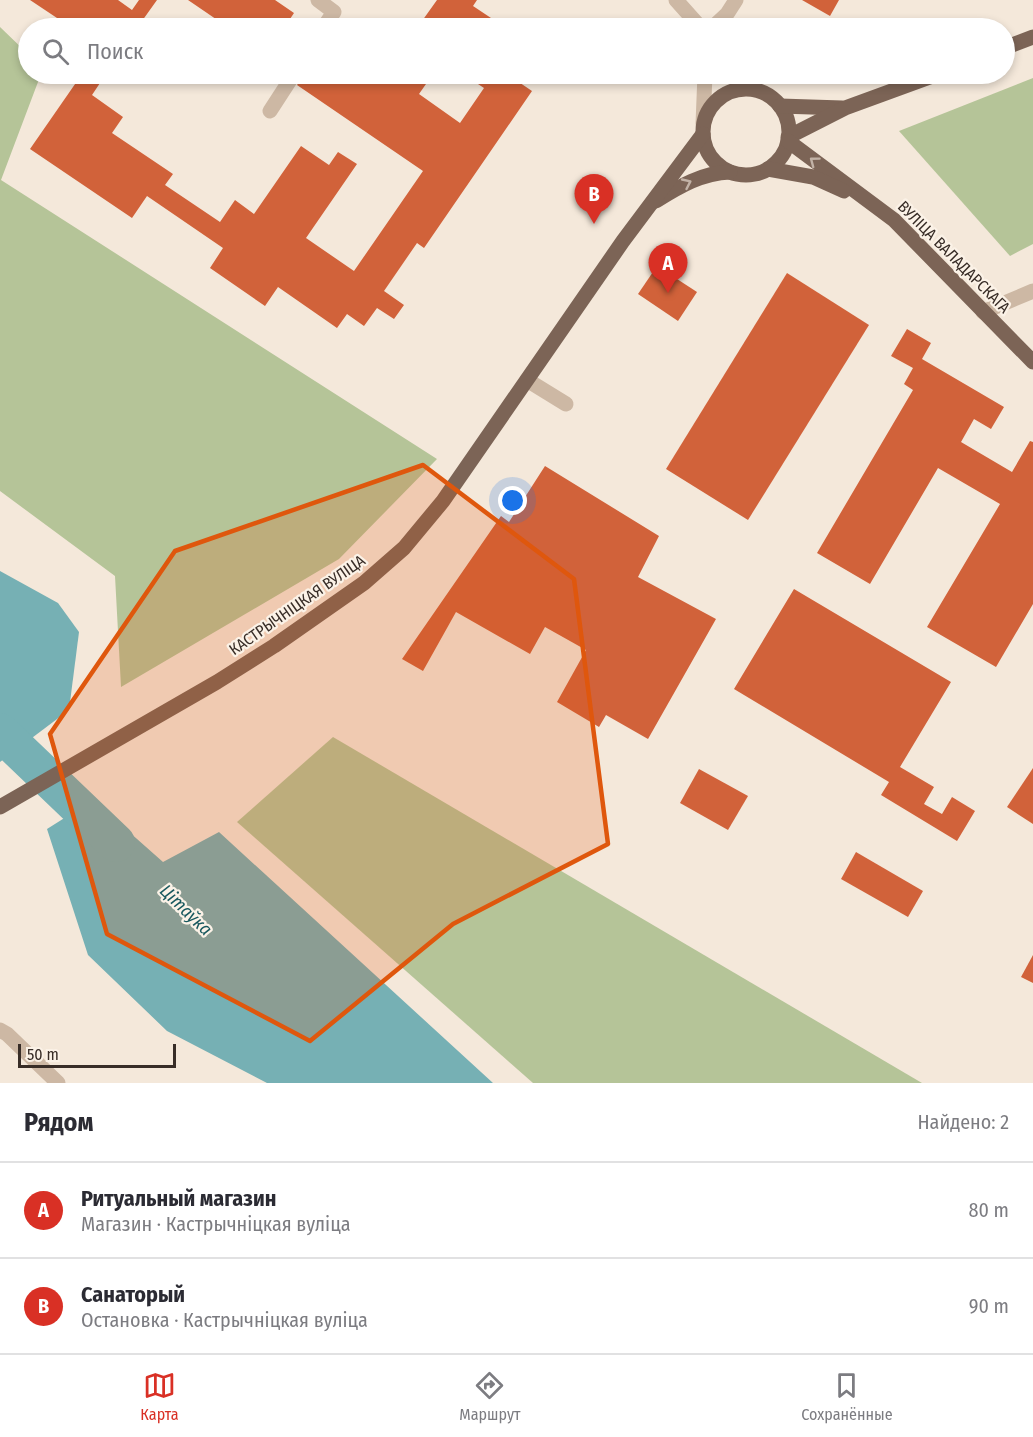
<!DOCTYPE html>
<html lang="ru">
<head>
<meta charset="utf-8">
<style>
	:root { --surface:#fff; --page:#f2f2f3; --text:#2b2b33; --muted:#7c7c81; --line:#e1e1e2; --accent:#d93025 }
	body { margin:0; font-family:"Fira Sans Condensed",sans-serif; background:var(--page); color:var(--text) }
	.scale { position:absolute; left:18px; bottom:15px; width:158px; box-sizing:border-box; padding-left:6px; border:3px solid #382d27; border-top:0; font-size:16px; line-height:21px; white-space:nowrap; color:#382d27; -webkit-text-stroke:4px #fbf2e7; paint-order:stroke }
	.you { position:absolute; left:513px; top:501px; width:21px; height:21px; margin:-15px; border:4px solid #fff; border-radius:50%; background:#1a73e8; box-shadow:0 0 0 9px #1a73e833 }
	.badge { display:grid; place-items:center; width:39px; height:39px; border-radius:50%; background:var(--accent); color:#fff; font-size:20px; font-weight:700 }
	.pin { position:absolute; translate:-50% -50px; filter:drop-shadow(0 2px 3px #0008) }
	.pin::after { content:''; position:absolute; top:32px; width:21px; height:18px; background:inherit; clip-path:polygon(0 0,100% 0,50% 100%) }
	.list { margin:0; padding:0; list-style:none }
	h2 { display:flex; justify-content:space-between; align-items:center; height:78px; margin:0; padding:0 24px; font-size:26px }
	h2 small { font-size:20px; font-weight:400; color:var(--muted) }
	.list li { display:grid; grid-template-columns:39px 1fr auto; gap:18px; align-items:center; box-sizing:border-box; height:96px; padding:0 24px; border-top:2px solid var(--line) }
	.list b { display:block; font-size:22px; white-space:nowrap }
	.list p { margin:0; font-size:20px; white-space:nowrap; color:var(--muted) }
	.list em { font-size:20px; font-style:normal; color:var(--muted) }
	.icon { flex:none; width:33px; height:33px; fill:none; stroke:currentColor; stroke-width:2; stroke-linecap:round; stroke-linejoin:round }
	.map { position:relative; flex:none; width:1033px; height:1083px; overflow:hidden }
	.search { position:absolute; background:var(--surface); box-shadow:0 3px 9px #0003; left:18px; right:18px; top:18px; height:66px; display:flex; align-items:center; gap:15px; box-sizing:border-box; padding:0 21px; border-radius:33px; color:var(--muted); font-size:22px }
	.sheet { height:270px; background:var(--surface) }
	nav { display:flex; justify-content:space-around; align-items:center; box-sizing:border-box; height:84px; border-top:2px solid var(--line); background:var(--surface); font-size:16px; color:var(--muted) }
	nav a { display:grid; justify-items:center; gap:3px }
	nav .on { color:var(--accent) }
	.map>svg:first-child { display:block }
	.green { fill:#b5c498 }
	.water { fill:#76b0b4 }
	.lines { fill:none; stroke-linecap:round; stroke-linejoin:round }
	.river { stroke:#76b0b4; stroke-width:38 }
	.building { fill:#d1623a }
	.minor { stroke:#cdb8a4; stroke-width:15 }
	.major { stroke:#7c6456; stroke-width:15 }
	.oneway { stroke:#c2b2a6 }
	.marked { fill:#df570d; fill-opacity:0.2; stroke:#df570d; stroke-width:4.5; stroke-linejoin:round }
	.labels { text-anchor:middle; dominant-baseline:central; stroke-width:4.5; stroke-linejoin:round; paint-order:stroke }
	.street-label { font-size:16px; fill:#382d27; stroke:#fbf2e7 }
	.water-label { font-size:18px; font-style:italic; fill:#18585e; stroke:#fbf2e7 }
</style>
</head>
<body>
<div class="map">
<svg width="1033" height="1083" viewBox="0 0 1033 1083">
	<rect width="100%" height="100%" fill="#f4e8da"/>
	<g class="green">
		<polygon points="0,27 28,54 28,74 41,74 1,180 437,459 339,559 121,687 115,576 0,491"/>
		<polygon points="1033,78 1033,244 1010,256 899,131"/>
		<polygon points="333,737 922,1083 533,1083 237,822"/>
	</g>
	<g class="water">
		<polygon points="0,571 58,603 79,632 69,710 0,762"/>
		<polygon points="93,800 163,862 219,832 493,1083 267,1083 167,1031 88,955 47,829"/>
	</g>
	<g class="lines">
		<polyline class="river" points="0,732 116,843"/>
	</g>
	<g class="building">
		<polygon points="30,0 118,0 132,10 139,0 157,0 137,28 72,28"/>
		<polygon points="188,0 275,0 294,13 286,25 292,28 229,28"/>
		<polygon points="437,0 477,0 473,6 506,28 434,28 422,21"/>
		<polygon points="802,0 839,0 830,16"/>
		<polygon points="82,74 106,74 92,95 123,117 112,133 173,174 165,185 220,222 235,200 254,214 301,146 329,165 338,152 357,164 306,238 354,271 423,171 297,85 305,74 410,74 426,84 419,94 460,123 484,88 463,74 507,74 532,91 424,248 417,243 384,291 404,305 394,319 377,308 364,326 347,314 337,328 278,287 265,306 210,268 223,248 147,196 132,218 30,149"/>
		<polygon points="657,266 697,292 678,321 638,294"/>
		<polygon points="787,273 869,325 748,520 666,469"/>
		<polygon points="907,329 931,343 922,359 1004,407 991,429 974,419 961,442 1012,472 1030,441 1033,442 1033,604 996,667 927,627 1000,504 938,468 870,584 817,553 913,390 904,384 913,368 891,356"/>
		<polygon points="545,466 659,536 638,577 716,619 648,739 606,715 599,727 557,702 586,650 545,627 530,654 456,612 423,671 402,659 501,516 509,522"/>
		<polygon points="794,589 951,682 900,767 934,787 924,804 942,814 952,797 975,811 957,841 881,795 889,782 734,689"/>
		<polygon points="1033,768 1033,824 1007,807"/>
		<polygon points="699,769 748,796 728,830 680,803"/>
		<polygon points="856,852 923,891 908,917 841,879"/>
		<polygon points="1033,955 1033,983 1021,977"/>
	</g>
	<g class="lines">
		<g class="minor">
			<polyline points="318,0 334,12 323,28"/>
			<polyline points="676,0 701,28"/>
			<polyline points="712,28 727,14 736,0"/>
			<polyline points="738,74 752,89"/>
			<polyline points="270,111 294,74"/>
			<polyline points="703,124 705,74"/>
			<polyline points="983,312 1033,291"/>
			<polyline points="527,380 566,404"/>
			<polyline points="0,1030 7,1034 58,1083"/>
		</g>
		<g class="major">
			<polyline points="1004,48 1033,37"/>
			<circle cx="746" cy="132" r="43"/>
			<polyline points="780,106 842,108"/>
			<polyline points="788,137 845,108 938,74"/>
			<polyline points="788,141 894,220 1033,362"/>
			<polyline points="768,169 813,177 844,191"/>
			<path d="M656,201C680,186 702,173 730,172"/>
			<polyline points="0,807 217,682 274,646 364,583 404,548 443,501 623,241 703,134"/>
		</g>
	</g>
	<defs><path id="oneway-chevron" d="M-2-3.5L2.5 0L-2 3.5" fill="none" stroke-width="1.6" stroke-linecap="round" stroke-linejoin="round" transform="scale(1.5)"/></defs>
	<g class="oneway">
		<use href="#oneway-chevron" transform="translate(814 161) rotate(-143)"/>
		<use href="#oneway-chevron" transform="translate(687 183) rotate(-25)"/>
	</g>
	<path class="marked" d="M423,465L574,579L608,844L453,924L310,1041L107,934L50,734L175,551Z"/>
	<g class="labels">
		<g class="street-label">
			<text transform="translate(954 257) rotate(45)">ВУЛІЦА ВАЛАДАРСКАГА</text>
			<text transform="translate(297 605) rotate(-35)">КАСТРЫЧНІЦКАЯ ВУЛІЦА</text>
		</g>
		<g class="water-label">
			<text transform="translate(186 910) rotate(44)">Цітаўка</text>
		</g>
	</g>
</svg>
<div class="scale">50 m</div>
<div class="you"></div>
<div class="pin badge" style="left:668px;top:293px">A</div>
<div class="pin badge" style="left:594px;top:224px">B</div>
<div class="search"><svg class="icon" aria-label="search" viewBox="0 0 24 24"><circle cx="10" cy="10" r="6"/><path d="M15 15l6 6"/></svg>Поиск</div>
</div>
<section class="sheet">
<h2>Рядом<small>Найдено: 2</small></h2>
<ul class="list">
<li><span class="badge">A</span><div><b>Ритуальный магазин</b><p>Магазин · Кастрычніцкая вуліца</p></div><em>80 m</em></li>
<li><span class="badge">B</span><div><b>Санаторый</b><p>Остановка · Кастрычніцкая вуліца</p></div><em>90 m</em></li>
</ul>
</section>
<nav>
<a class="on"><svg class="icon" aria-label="map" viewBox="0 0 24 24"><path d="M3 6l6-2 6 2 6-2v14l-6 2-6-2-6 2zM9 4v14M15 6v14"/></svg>Карта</a>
<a><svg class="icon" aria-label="directions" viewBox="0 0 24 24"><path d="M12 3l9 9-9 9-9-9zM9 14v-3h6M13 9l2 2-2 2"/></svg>Маршрут</a>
<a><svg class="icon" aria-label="saved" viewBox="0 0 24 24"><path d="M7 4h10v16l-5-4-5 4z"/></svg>Сохранённые</a>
</nav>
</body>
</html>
